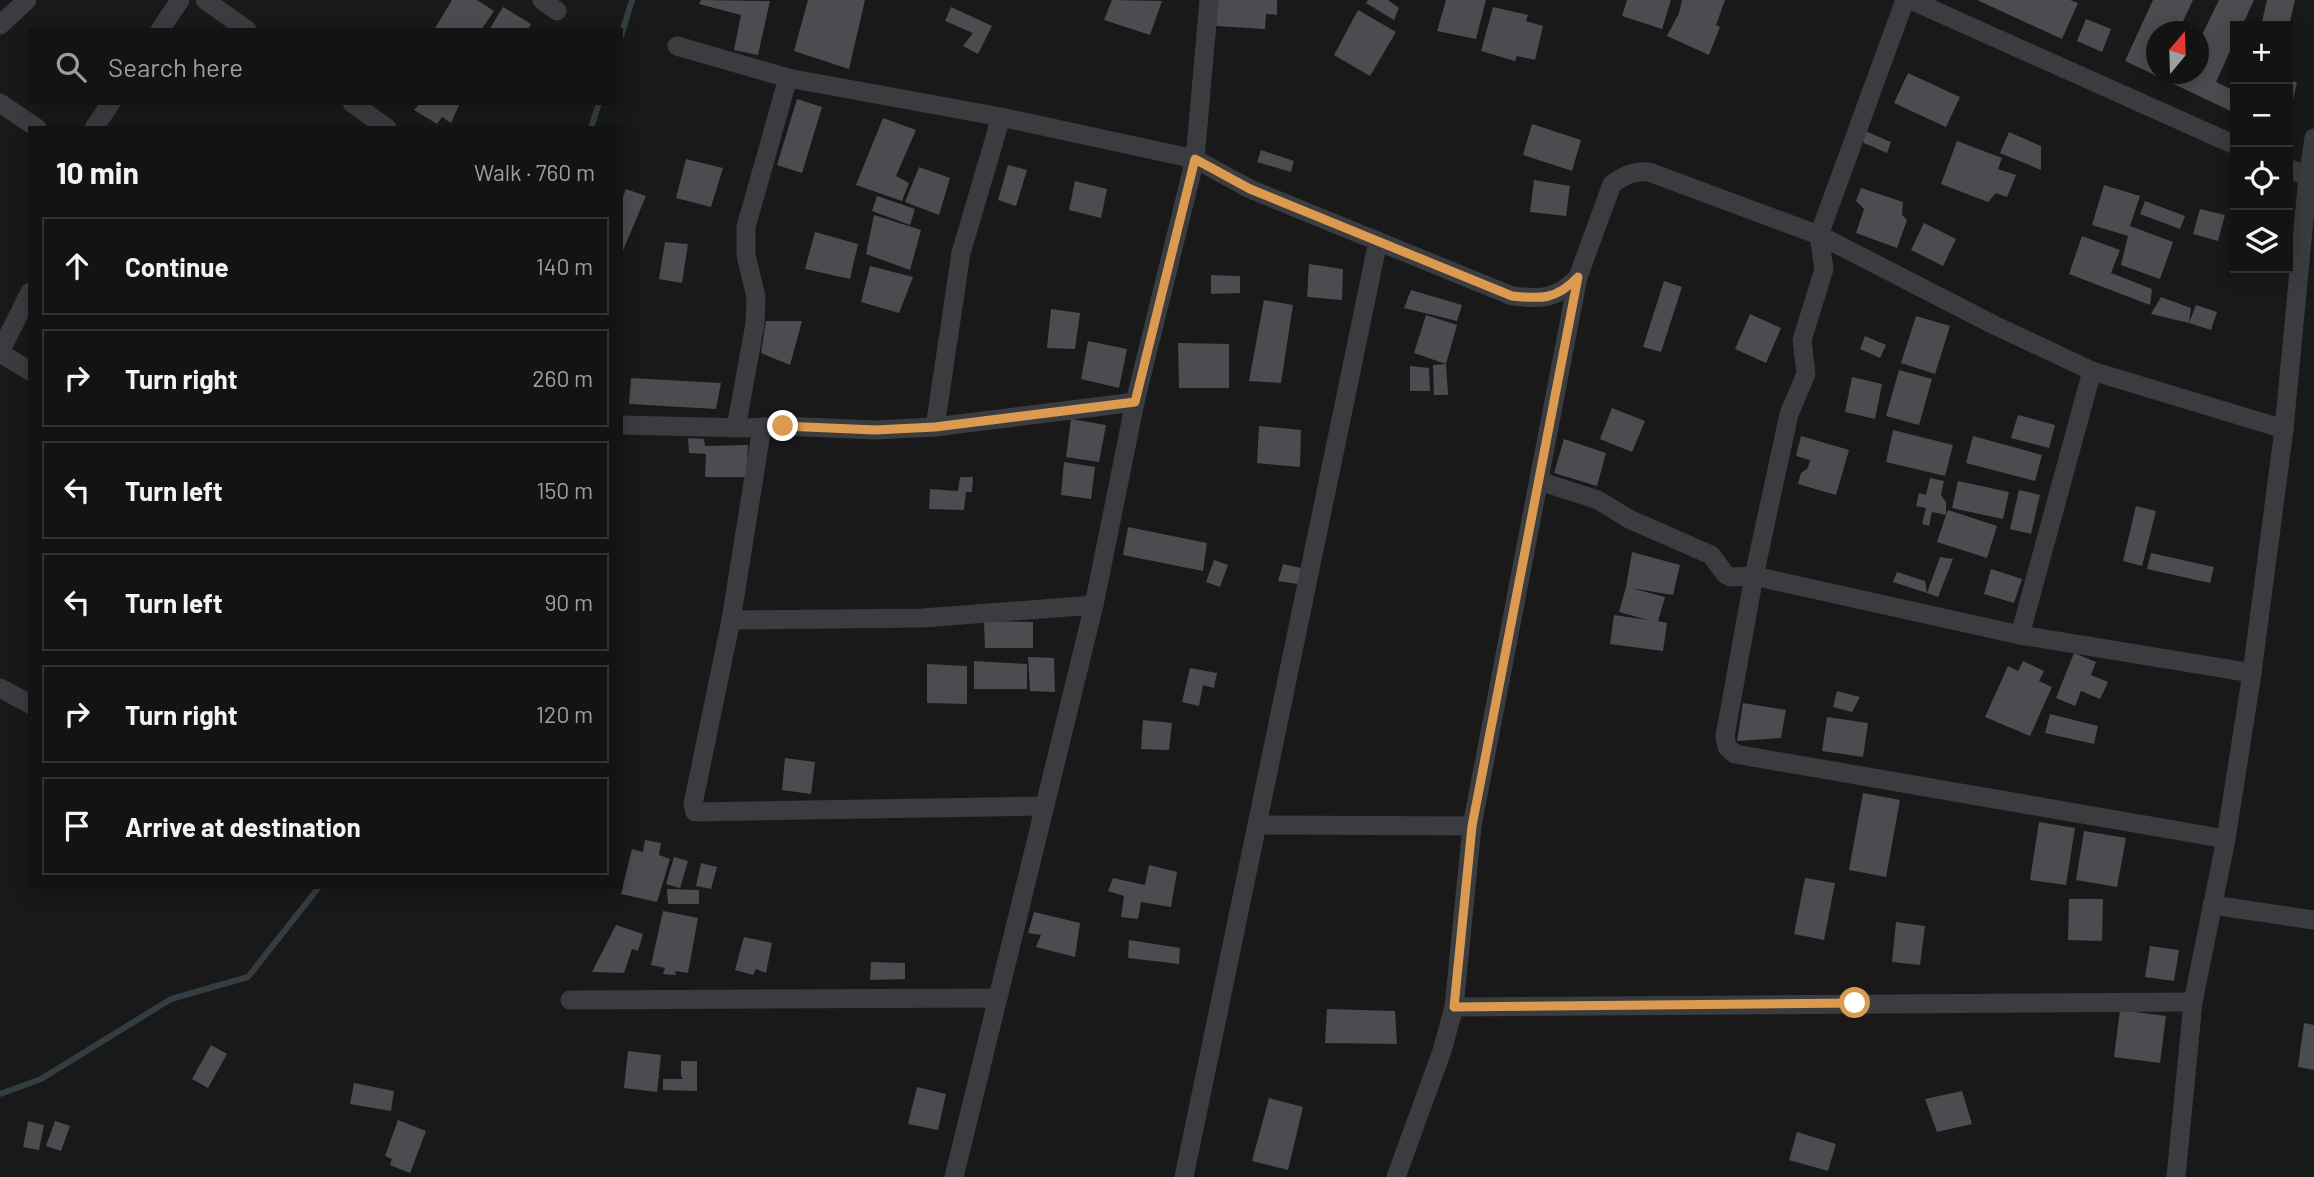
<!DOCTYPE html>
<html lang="en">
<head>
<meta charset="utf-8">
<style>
	:root { --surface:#131314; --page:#1c1c1d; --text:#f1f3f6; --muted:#9d9ea0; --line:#323234 }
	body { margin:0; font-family:Barlow,sans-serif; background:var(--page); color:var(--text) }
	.controls { position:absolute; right:21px; top:21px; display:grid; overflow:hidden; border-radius:0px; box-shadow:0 4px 18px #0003 }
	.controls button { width:63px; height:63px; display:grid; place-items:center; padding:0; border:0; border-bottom:2px solid var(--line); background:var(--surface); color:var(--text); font:35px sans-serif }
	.compass { position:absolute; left:2146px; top:21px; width:63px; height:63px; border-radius:50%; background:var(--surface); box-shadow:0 4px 18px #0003; rotate:19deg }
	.stop { position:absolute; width:21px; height:21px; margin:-16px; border:5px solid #db9a50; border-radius:50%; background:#fff }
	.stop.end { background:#db9a50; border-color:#fff; box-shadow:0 2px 7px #0008 }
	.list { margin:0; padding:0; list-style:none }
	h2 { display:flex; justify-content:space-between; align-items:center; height:91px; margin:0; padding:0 28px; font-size:30px }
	h2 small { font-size:23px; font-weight:400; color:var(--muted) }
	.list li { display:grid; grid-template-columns:46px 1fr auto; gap:21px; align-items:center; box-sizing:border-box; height:98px; margin:0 14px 14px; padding:0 14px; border:2px solid var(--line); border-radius:0px }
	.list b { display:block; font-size:26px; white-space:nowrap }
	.list em { font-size:23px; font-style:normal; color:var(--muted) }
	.icon { flex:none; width:38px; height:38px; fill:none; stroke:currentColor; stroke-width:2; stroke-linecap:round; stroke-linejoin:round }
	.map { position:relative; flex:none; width:2314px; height:1177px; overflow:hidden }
	.search { position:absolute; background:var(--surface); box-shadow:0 4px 18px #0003; left:28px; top:28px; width:595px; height:77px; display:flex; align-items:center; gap:18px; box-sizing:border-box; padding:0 24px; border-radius:0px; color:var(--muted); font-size:26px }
	.panel { position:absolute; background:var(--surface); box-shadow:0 4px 18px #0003; left:28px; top:126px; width:595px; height:763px; border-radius:0px }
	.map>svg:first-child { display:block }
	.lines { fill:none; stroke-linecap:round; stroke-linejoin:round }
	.stream { stroke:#343d42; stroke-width:6 }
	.building { fill:#4b4c4f }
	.street { stroke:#3a3c3f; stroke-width:19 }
	.route { stroke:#db9a50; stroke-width:9 }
</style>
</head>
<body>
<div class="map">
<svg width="2314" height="1177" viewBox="0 0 2314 1177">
	<rect width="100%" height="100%" fill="#19191a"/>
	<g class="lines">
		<g class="stream">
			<polyline points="621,36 632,0"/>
			<polyline points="591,128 599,103"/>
			<polyline points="0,1094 41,1079 171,999 248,977 319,887"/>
		</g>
	</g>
	<g class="building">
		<polygon points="452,0 477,0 494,11 481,30 438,30 435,28"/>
		<polygon points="701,0 770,1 758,55 734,50 741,15 699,4"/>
		<polygon points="808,0 865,0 849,69 794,51"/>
		<polygon points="1112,0 1162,1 1150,35 1104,20"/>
		<polygon points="1217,0 1277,0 1277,15 1266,14 1265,29 1216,26"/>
		<polygon points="1368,0 1388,0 1399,8 1394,20 1366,3"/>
		<polygon points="1446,0 1486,0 1476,39 1437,31"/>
		<polygon points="1627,0 1671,0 1662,29 1622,16"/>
		<polygon points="1682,0 1725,0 1716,25 1720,27 1709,55 1667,36 1679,13"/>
		<polygon points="1977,0 2070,0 2078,3 2062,39"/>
		<polygon points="2153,0 2193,0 2178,32 2156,32 2156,74 2198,74 2198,43 2219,0 2254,0 2242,26 2235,26 2235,40 2216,82 2235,91 2235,113 2125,61"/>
		<polygon points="2267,0 2295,0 2289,26 2261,26"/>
		<polygon points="503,7 531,24 528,30 489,30"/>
		<polygon points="951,7 992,26 978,54 963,46 973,33 945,21"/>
		<polygon points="1493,7 1528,15 1526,21 1543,26 1535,60 1517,56 1515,61 1481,51"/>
		<polygon points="1358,10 1396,32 1370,76 1334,55"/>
		<polygon points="2086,19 2111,29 2102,52 2077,41"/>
		<polygon points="1908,73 1960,97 1946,127 1894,103"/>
		<polygon points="2288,80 2297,82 2293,100 2288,99"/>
		<polygon points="797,99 822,107 802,173 777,165"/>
		<polygon points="420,103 460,103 451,123 442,117 437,124 414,110"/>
		<polygon points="883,118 916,130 896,176 909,183 902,201 856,185"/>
		<polygon points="1532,124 1581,140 1572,171 1523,155"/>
		<polygon points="1858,128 1891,142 1887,153 1864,143"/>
		<polygon points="2009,132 2041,146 2041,170 2000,153"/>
		<polygon points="1957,141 2002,158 1998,169 2016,175 2007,197 1996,193 1988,202 1941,184"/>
		<polygon points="1261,150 1294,161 1291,172 1257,162"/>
		<polygon points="686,159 723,168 711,207 676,198"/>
		<polygon points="1008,165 1027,170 1016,206 998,200"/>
		<polygon points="919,167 950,178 939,215 905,202"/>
		<polygon points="1534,180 1570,186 1566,216 1530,212"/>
		<polygon points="1075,181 1107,189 1101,218 1069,210"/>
		<polygon points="2104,185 2140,196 2130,226 2173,242 2160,279 2121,265 2128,236 2092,225"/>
		<polygon points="1861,188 1903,202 1902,215 1907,220 1897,248 1856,233 1864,209 1856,201"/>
		<polygon points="626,189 646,196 621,255 621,202"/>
		<polygon points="877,196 915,209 910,225 872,211"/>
		<polygon points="2145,201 2185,216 2180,229 2140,214"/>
		<polygon points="2200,209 2225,215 2218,241 2193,234"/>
		<polygon points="874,215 921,230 910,270 866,254"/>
		<polygon points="1924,223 1956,239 1943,266 1911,250"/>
		<polygon points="815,232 858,244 850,279 805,269"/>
		<polygon points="2082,236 2120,250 2111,273 2152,289 2150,305 2069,274"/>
		<polygon points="665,242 688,244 682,283 659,279"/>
		<polygon points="1309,264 1343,269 1342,300 1307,297"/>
		<polygon points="870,266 913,277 899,313 861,302"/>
		<polygon points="1211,275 1240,276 1240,293 1211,294"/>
		<polygon points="1664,281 1682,287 1661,352 1643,347"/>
		<polygon points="1411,290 1462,305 1457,321 1404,308"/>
		<polygon points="2161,297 2191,308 2189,323 2196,305 2217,312 2211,330 2189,323 2151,314"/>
		<polygon points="1264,300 1293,305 1281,383 1249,381"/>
		<polygon points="1051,309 1080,313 1075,349 1047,348"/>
		<polygon points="1750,314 1781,328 1766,363 1735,349"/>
		<polygon points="1426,315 1457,325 1446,364 1414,353"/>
		<polygon points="1916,316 1950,326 1935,374 1901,363"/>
		<polygon points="766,321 802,321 790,365 761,353"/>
		<polygon points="1865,336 1886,345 1880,358 1860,349"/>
		<polygon points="1088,341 1127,349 1119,388 1081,379"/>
		<polygon points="1178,343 1229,344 1229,388 1179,388"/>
		<polygon points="1446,364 1448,395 1434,395 1433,365"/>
		<polygon points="1410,366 1429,368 1430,391 1410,391"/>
		<polygon points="1899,370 1932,379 1919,425 1886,416"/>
		<polygon points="1852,377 1882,384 1875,419 1845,412"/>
		<polygon points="631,378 721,383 716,409 629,404"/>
		<polygon points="1612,408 1645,421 1632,452 1600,439"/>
		<polygon points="2018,415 2055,425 2049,448 2011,438"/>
		<polygon points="1071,419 1106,425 1099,462 1066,457"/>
		<polygon points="1259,426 1301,430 1300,467 1257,463"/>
		<polygon points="1893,430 1953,445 1945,476 1886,462"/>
		<polygon points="1801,436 1849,450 1836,495 1798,484 1801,473 1808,468 1810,460 1796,456"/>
		<polygon points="1973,436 2042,455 2035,481 1966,463"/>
		<polygon points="688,438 704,439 705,446 748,445 746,477 705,477 706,454 689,453"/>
		<polygon points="1564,439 1606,453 1597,486 1554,473"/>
		<polygon points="1064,462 1095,467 1091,499 1061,495"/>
		<polygon points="960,477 973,477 972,492 966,492 964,510 929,509 930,489 958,491"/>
		<polygon points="1930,478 1944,481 1941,495 1946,502 1946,515 1948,510 1997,526 1987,558 1937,542 1946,515 1932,512 1929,526 1922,524 1926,508 1916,506 1919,493 1926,495"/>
		<polygon points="1958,481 2009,492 2003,519 1952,508"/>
		<polygon points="2019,490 2040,495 2031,534 2010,529"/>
		<polygon points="2136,506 2156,511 2142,566 2123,561"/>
		<polygon points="1128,527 1207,543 1203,571 1123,555"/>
		<polygon points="1632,552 1680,565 1673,595 1631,588 1665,597 1658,621 1667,623 1663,651 1610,644 1614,615 1648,620 1619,612 1626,587"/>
		<polygon points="2151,553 2214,567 2210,583 2147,569"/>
		<polygon points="1940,557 1953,559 1938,597 1927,593"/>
		<polygon points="1214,560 1228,565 1220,587 1206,582"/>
		<polygon points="1283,564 1301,568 1298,584 1278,581"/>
		<polygon points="1991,569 2022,579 2014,603 1984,594"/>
		<polygon points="1897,572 1925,581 1927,593 1893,582"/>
		<polygon points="984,621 1033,622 1033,648 985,648"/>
		<polygon points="2074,653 2096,662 2091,675 2108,682 2100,699 2081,691 2075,706 2056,698"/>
		<polygon points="1028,657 1054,658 1055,692 1030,691"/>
		<polygon points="974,661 1027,664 1027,689 974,689"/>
		<polygon points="2023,661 2044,671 2039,681 2052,687 2030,736 1985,717 2008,666 2018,671"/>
		<polygon points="927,664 967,666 967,704 927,703"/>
		<polygon points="1190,668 1217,673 1214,688 1203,685 1199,706 1182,702"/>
		<polygon points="1837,691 1860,697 1852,712 1833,707"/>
		<polygon points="1743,703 1786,710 1781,738 1737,741"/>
		<polygon points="2050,714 2098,726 2094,744 2045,733"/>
		<polygon points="1827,717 1868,723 1863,757 1822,751"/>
		<polygon points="1143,720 1172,723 1169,750 1141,749"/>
		<polygon points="785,758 815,762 811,794 782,790"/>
		<polygon points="1863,793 1900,800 1886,877 1849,870"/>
		<polygon points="2039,822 2075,828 2066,885 2030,880"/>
		<polygon points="2084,831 2126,838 2117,887 2076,880"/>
		<polygon points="645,840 661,843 659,855 670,859 657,902 621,894 632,849 643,852"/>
		<polygon points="674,857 688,861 680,888 666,884"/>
		<polygon points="701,863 717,867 711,889 696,886"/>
		<polygon points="1149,865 1177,872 1171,907 1141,902 1138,919 1121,917 1124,896 1108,891 1113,878 1145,885"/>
		<polygon points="1805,878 1835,883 1824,940 1794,934"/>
		<polygon points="667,889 699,890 699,904 668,904"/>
		<polygon points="2069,899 2103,899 2102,941 2068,940"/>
		<polygon points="663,911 698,918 688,973 675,971 676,975 663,974 665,968 651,965"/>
		<polygon points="1034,912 1080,923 1075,957 1036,947 1041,935 1028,933"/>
		<polygon points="1896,922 1925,926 1920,965 1892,962"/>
		<polygon points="616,925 643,934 638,951 632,949 624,973 592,972"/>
		<polygon points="744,937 772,943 766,973 756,969 753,975 735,970"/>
		<polygon points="1129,940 1180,948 1179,964 1128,958"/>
		<polygon points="2150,946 2179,950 2174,981 2145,977"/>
		<polygon points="871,962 905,963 905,979 870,980"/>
		<polygon points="1327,1009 1395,1011 1397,1044 1325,1043"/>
		<polygon points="2120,1010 2166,1016 2160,1063 2114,1057"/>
		<polygon points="2304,1023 2314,1025 2314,1070 2298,1067"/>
		<polygon points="211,1045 227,1054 208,1088 192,1079"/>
		<polygon points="628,1051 661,1055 657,1092 624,1088"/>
		<polygon points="681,1061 697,1061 697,1091 663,1090 663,1079 683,1079 681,1076"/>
		<polygon points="354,1083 394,1091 391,1111 350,1104"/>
		<polygon points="917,1087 946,1094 938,1130 908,1124"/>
		<polygon points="1962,1091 1972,1124 1937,1132 1925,1099"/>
		<polygon points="1269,1098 1303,1107 1288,1170 1252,1161"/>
		<polygon points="398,1120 426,1131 410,1173 390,1165 392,1159 385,1156"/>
		<polygon points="28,1121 44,1125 39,1150 23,1147"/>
		<polygon points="55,1121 70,1126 61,1151 46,1146"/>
		<polygon points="1797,1132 1836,1144 1828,1171 1789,1160"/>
	</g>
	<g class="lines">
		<g class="street">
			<polyline points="205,0 247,30"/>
			<polyline points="542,0 557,11"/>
			<polyline points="1905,0 1819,235 1824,269 1802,340 1806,374 1789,414 1754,576 1725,736 1727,747 1735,754 2226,839"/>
			<polyline points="1911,0 2235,145"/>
			<polyline points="0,25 27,0"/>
			<polyline points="160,30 180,0"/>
			<path d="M677,46L788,78L1001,117L1195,159L1250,189L1512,296C1541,299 1556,300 1578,277L1612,184C1625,175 1633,171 1649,172L1819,235L1994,325L2092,371L2284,429"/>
			<polyline points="0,103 37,128"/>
			<polyline points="352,103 387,128"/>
			<polyline points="94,128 111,103"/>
			<polyline points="2288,168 2308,177"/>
			<polyline points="0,352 30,292"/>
			<polyline points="0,353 30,371"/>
			<polyline points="621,425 746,428 783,426 875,430 935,427 1135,402"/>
			<polyline points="762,427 731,620 693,804 695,812 1045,806"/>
			<polyline points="935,427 961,253 1001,117"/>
			<polyline points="736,428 755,324 756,297 746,255 746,227 788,78"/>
			<polyline points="1539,481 1598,500 1629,519 1711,555 1726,575 1731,577 1754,576 2020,635 2252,673"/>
			<polyline points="731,620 923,618 1094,605"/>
			<polyline points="2020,635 2092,371"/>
			<polyline points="0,688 30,704"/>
			<polyline points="1257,825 1472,826"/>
			<polyline points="2212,905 2314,920"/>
			<polyline points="570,1000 998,998"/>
			<polyline points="1454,1007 2193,1002"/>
			<polyline points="954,1177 1094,605 1135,402 1195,159 1209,0"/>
			<polyline points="1184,1177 1378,241"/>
			<polyline points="1396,1177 1442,1051 1454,1007 1472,826 1578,277"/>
			<polyline points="2176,1177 2193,1002 2226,839 2252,673 2284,429 2308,177 2314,138"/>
		</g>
	</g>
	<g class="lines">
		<path class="route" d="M783,426L875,430L935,427L1135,402L1195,159L1250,189L1512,296C1541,299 1556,300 1578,277L1472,826L1454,1007L1855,1003"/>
	</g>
</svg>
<div class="controls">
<button>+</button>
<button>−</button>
<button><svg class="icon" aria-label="locate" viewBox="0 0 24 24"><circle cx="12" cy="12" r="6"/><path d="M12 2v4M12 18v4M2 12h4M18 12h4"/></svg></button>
<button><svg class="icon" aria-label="layers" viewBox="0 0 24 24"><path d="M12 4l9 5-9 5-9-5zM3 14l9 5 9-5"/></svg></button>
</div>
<svg class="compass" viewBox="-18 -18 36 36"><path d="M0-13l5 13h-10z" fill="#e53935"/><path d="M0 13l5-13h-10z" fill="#9d9ea0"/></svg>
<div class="stop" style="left:1855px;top:1003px"></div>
<div class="stop end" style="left:783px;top:426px"></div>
<div class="search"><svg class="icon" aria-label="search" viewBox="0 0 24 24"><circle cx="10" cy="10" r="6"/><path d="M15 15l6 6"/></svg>Search here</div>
<section class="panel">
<h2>10 min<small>Walk · 760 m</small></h2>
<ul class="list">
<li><svg class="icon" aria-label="ahead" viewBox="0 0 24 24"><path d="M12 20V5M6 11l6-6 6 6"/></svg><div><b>Continue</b></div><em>140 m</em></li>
<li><svg class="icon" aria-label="right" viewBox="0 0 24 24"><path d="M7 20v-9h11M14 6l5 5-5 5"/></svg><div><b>Turn right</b></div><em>260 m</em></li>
<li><svg class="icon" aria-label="left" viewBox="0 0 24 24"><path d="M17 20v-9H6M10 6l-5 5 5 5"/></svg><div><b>Turn left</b></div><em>150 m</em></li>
<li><svg class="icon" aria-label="left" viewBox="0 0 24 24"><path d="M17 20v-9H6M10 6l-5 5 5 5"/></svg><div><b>Turn left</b></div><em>90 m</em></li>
<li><svg class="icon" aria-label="right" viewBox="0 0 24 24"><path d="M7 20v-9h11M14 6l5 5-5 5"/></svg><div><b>Turn right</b></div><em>120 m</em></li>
<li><svg class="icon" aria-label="arrive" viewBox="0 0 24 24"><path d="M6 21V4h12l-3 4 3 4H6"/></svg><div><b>Arrive at destination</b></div></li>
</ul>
</section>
</div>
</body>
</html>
